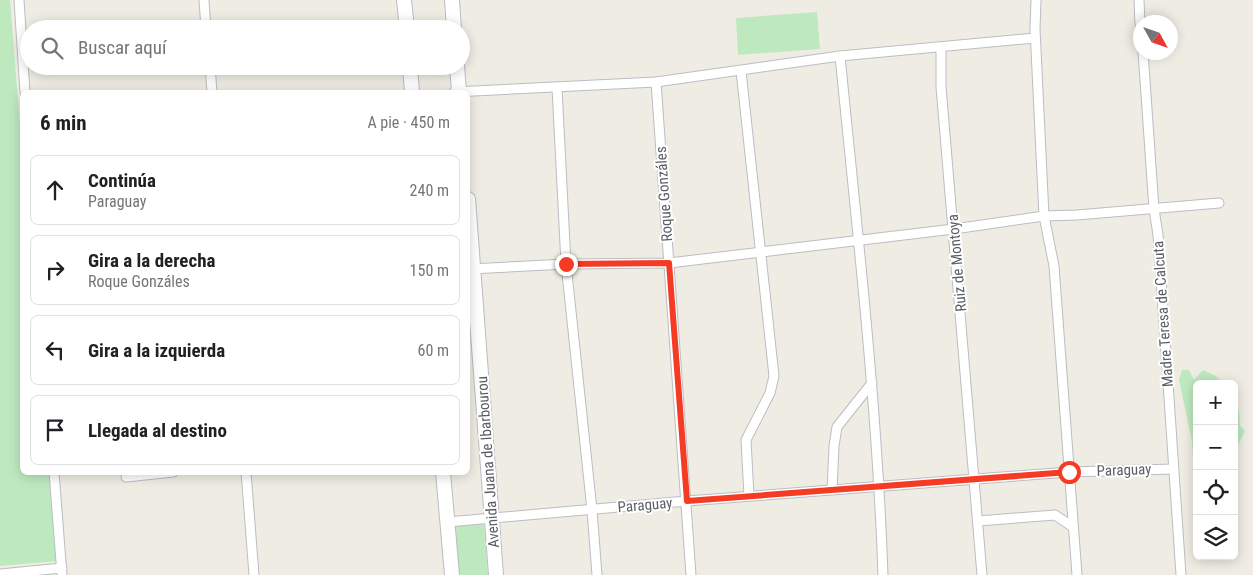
<!DOCTYPE html>
<html lang="es">
<head>
<meta charset="utf-8">
<style>
	:root { --surface:#fff; --page:#f2f2f2; --text:#202124; --muted:#757577; --line:#e0e0e0 }
	body { margin:0; font-family:"Roboto Condensed",sans-serif; background:var(--page); color:var(--text) }
	.controls { position:absolute; right:15px; bottom:15px; display:grid; overflow:hidden; border-radius:8px; box-shadow:0 2px 12px #0003 }
	.controls button { width:45px; height:45px; display:grid; place-items:center; padding:0; border:0; border-bottom:1px solid var(--line); background:var(--surface); color:var(--text); font:25px sans-serif }
	.compass { position:absolute; left:1133px; top:15px; width:45px; height:45px; border-radius:50%; background:var(--surface); box-shadow:0 2px 12px #0003; rotate:130deg }
	.stop { position:absolute; width:15px; height:15px; margin:-11px; border:4px solid #f53b23; border-radius:50%; background:#fff }
	.stop.end { background:#f53b23; border-color:#fff; box-shadow:0 1px 5px #0008 }
	.list { margin:0; padding:0; list-style:none }
	h2 { display:flex; justify-content:space-between; align-items:center; height:65px; margin:0; padding:0 20px; font-size:21px }
	h2 small { font-size:16px; font-weight:400; color:var(--muted) }
	.list li { display:grid; grid-template-columns:32px 1fr auto; gap:15px; align-items:center; box-sizing:border-box; height:70px; margin:0 10px 10px; padding:0 10px; border:1px solid var(--line); border-radius:8px }
	.list b { display:block; font-size:19px; white-space:nowrap }
	.list p { margin:0; font-size:16px; white-space:nowrap; color:var(--muted) }
	.list em { font-size:16px; font-style:normal; color:var(--muted) }
	.icon { flex:none; width:28px; height:28px; fill:none; stroke:currentColor; stroke-width:2; stroke-linecap:round; stroke-linejoin:round }
	.map { position:relative; flex:none; width:1253px; height:575px; overflow:hidden }
	.search { position:absolute; background:var(--surface); box-shadow:0 2px 12px #0003; left:20px; top:20px; width:450px; height:55px; display:flex; align-items:center; gap:12px; box-sizing:border-box; padding:0 18px; border-radius:28px; color:var(--muted); font-size:19px }
	.panel { position:absolute; background:var(--surface); box-shadow:0 2px 12px #0003; left:20px; top:90px; width:450px; height:385px; border-radius:8px }
	.map>svg:first-child { display:block }
	.green { fill:#bee9bf }
	.lines { fill:none; stroke-linecap:round; stroke-linejoin:round }
	.street-casing { stroke:#bbbdc3; stroke-width:11 }
	.secondary-casing { stroke:#b9bcc3; stroke-width:16 }
	.street { stroke:#fff; stroke-width:9 }
	.secondary { stroke:#fff; stroke-width:14 }
	.route { stroke:#f53b23; stroke-width:6 }
	.labels { text-anchor:middle; dominant-baseline:central; stroke-width:4; stroke-linejoin:round; paint-order:stroke }
	.street-label { font-size:15px; fill:#5b5f65; stroke:#fff }
</style>
</head>
<body>
<div class="map">
<svg width="1253" height="575" viewBox="0 0 1253 575">
	<rect width="100%" height="100%" fill="#efede3"/>
	<g class="green">
		<polygon points="0,0 10,0 22,151 22,472 50,473 57,561 0,566"/>
		<polygon points="817,12 820,49 738,55 736,18"/>
		<polygon points="1182,370 1189,370 1194,380 1203,370 1214,375 1225,384 1197,384 1197,484 1194,475 1192,441 1179,380"/>
		<polygon points="1234,402 1239,410 1240,426 1245,431 1234,453 1234,463"/>
		<polygon points="477,519 484,526 488,575 457,575 454,531 455,522"/>
	</g>
	<g class="lines">
		<g class="street-casing">
			<g id="street">
				<polyline points="19,0 25,92"/>
				<polyline points="204,0 206,29"/>
				<polyline points="1036,0 1035,29 1044,216 1054,266 1077,575"/>
				<polyline points="1139,0 1140,24"/>
				<polyline points="941,47 941,87 982,575"/>
				<polyline points="1143,52 1154,209 1158,235 1181,575"/>
				<path d="M840,56C857,229 877,401 883,575"/>
				<polyline points="210,66 212,92"/>
				<polyline points="741,71 774,376 770,393 746,440 749,496"/>
				<polyline points="656,82 691,575"/>
				<polyline points="557,88 566,264 592,510 597,575"/>
				<polyline points="454,92 656,82 840,56 1035,38"/>
				<polyline points="470,269 566,264 669,263 954,229 1044,216 1077,215 1219,203"/>
				<polyline points="54,472 62,575"/>
				<polyline points="246,472 254,575"/>
				<polyline points="126,477 173,472"/>
				<polyline points="832,490 834,446 837,427 872,383"/>
				<polyline points="978,521 1055,515 1073,527"/>
				<polyline points="447,522 687,501 1069,472 1173,469"/>
				<polyline points="0,574 62,568"/>
			</g>
		</g>
		<g class="secondary-casing">
			<g id="secondary">
				<polyline points="404,0 407,29"/>
				<polyline points="452,0 454,29"/>
				<polyline points="410,66 412,92"/>
				<polyline points="457,66 459,92"/>
				<polyline points="468,199 496,575"/>
				<polyline points="443,472 452,575"/>
			</g>
		</g>
		<use href="#street" class="street"/>
		<use href="#secondary" class="secondary"/>
	</g>
	<g class="lines">
		<polyline class="route" points="566,264 669,263 687,501 1069,472"/>
	</g>
	<g class="labels">
		<g class="street-label">
			<text transform="translate(664 194) rotate(-94)">Roque Gonzáles</text>
			<text transform="translate(957 263) rotate(-95)">Ruiz de Montoya</text>
			<text transform="translate(1163 314) rotate(-94)">Madre Teresa de Calcuta</text>
			<text transform="translate(488 462) rotate(-94)">Avenida Juana de Ibarbourou</text>
			<text transform="translate(1124 470) rotate(-2)">Paraguay</text>
			<text transform="translate(645 505) rotate(-5)">Paraguay</text>
		</g>
	</g>
</svg>
<div class="controls">
<button>+</button>
<button>−</button>
<button><svg class="icon" aria-label="locate" viewBox="0 0 24 24"><circle cx="12" cy="12" r="6"/><path d="M12 2v4M12 18v4M2 12h4M18 12h4"/></svg></button>
<button><svg class="icon" aria-label="layers" viewBox="0 0 24 24"><path d="M12 4l9 5-9 5-9-5zM3 14l9 5 9-5"/></svg></button>
</div>
<svg class="compass" viewBox="-18 -18 36 36"><path d="M0-13l5 13h-10z" fill="#e53935"/><path d="M0 13l5-13h-10z" fill="#757577"/></svg>
<div class="stop" style="left:1069px;top:472px"></div>
<div class="stop end" style="left:566px;top:264px"></div>
<div class="search"><svg class="icon" aria-label="search" viewBox="0 0 24 24"><circle cx="10" cy="10" r="6"/><path d="M15 15l6 6"/></svg>Buscar aquí</div>
<section class="panel">
<h2>6 min<small>A pie · 450 m</small></h2>
<ul class="list">
<li><svg class="icon" aria-label="ahead" viewBox="0 0 24 24"><path d="M12 20V5M6 11l6-6 6 6"/></svg><div><b>Continúa</b><p>Paraguay</p></div><em>240 m</em></li>
<li><svg class="icon" aria-label="right" viewBox="0 0 24 24"><path d="M7 20v-9h11M14 6l5 5-5 5"/></svg><div><b>Gira a la derecha</b><p>Roque Gonzáles</p></div><em>150 m</em></li>
<li><svg class="icon" aria-label="left" viewBox="0 0 24 24"><path d="M17 20v-9H6M10 6l-5 5 5 5"/></svg><div><b>Gira a la izquierda</b></div><em>60 m</em></li>
<li><svg class="icon" aria-label="arrive" viewBox="0 0 24 24"><path d="M6 21V4h12l-3 4 3 4H6"/></svg><div><b>Llegada al destino</b></div></li>
</ul>
</section>
</div>
</body>
</html>
